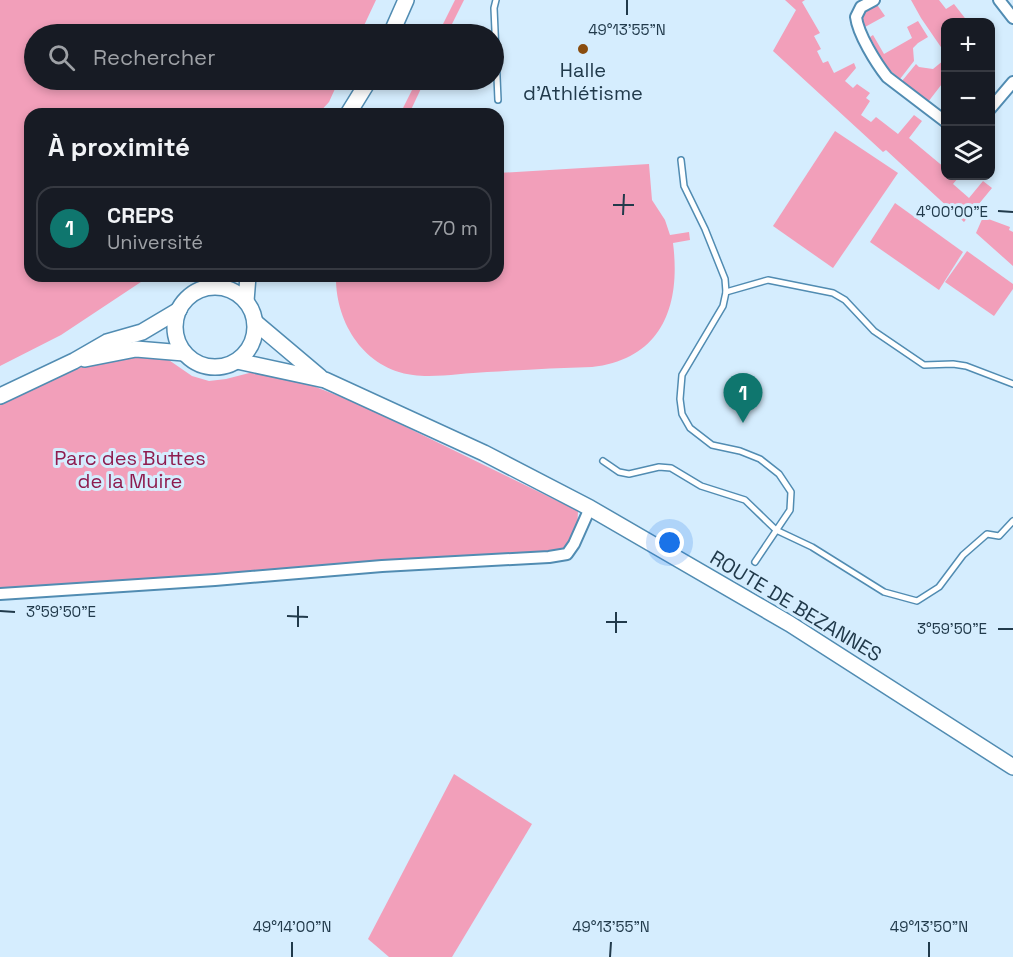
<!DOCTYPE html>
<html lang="fr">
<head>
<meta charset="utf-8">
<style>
	:root { --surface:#171b24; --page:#20242c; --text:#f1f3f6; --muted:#9ea1a6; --line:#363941; --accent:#0f766e }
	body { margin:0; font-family:"Space Grotesk",sans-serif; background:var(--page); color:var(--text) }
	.controls { position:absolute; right:18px; top:18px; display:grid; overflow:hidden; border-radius:12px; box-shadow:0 3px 9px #0003 }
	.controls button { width:54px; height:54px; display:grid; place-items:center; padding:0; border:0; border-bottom:2px solid var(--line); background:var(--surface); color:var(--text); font:30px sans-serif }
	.you { position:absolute; left:670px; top:543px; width:21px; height:21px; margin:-15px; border:4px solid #fff; border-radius:50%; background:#1a73e8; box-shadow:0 0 0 9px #1a73e833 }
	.badge { display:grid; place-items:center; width:39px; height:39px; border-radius:50%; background:var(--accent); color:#fff; font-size:20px; font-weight:700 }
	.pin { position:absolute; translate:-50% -50px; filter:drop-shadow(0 2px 3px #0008) }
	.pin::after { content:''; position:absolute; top:32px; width:21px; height:18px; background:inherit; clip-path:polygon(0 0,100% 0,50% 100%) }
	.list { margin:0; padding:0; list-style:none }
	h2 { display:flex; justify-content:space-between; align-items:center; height:78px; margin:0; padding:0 24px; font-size:26px }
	h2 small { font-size:20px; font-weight:400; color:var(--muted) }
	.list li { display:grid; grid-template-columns:39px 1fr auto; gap:18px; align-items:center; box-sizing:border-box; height:84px; margin:0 12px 12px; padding:0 12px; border:2px solid var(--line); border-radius:18px }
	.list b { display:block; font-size:22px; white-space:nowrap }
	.list p { margin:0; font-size:20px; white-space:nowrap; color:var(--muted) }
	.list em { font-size:20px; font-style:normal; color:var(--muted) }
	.icon { flex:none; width:33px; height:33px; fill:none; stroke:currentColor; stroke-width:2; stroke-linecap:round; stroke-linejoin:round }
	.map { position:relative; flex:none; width:1013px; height:957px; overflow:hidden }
	.search { position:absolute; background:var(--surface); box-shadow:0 3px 9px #0003; left:24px; top:24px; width:480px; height:66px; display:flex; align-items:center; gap:15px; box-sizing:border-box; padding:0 21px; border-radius:33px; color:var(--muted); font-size:22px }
	.panel { position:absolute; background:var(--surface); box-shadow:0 3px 9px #0003; left:24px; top:108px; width:480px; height:174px; border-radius:18px }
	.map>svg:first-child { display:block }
	.green { fill:#f29fba }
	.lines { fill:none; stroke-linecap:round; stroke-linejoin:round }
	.lane-casing { stroke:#518cb2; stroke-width:8 }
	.street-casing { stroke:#518cb2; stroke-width:14 }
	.secondary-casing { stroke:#518cb2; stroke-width:18 }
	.lane { stroke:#fff; stroke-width:5 }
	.street { stroke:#fff; stroke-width:10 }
	.secondary { stroke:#fff; stroke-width:15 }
	.ticks { fill:none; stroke:#213a4b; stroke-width:2 }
	.poi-dot { fill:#8a4d0f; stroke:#d5edfe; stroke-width:2 }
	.labels { text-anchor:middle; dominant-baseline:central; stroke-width:6; stroke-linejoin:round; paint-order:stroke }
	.poi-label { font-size:20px; fill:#213a4b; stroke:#d5edfe }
	.park-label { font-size:20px; fill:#8e1c4f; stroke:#d5edfe }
	.street-label { font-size:20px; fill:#213a4b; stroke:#d5edfe }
	.ticks-label { font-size:15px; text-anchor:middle; fill:#213a4b; stroke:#d5edfe; stroke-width:6; stroke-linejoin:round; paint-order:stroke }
</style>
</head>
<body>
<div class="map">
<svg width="1013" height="957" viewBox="0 0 1013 957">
	<rect width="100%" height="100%" fill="#d5edfe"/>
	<g class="green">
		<polygon points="0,0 376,0 360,34 34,34 34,80 339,80 329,102 318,114 30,114 30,276 150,276 61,335 0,366"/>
		<polygon points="455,0 464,0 447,34 438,34"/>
		<polygon points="785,0 805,0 802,2 820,33 814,36 821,49 817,51 823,63 828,61 834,73 854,63 856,68 845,81 853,88 857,84 870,93 866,98 870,101 861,115 871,122 876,117 898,134 914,115 922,121 909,138 945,168 946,176 955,176 958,178 953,184 969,198 983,181 992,188 964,222 886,150 883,152 773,51 796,10"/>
		<polygon points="911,0 939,0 946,9 954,4 968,22 946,22 945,53 921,18"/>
		<polygon points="871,6 878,6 885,16 865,27 862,16"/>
		<polygon points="918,21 928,37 918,43 913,48 914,61 900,79 886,67 870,37 873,35 884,54 912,38 907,27"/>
		<polygon points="944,60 945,80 928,102 902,81 916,64 919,67 933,69"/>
		<polygon points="417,80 425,80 409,114 400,114"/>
		<polygon points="835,131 898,173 833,268 773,226"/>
		<path d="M649,164L652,200L665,220L670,235L689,232L690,240L673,243C681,306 662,359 592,367C557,368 522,370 487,372C464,373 435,378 413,375C364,369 335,322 336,276H498V173Z"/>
		<polygon points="895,203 963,252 939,290 870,242"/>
		<polygon points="983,217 1010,227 1009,230 1013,232 1013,266 976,233"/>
		<polygon points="967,251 1013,284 1013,289 994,316 945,282"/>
		<polygon points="131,356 163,356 192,376 209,381 226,379 257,371 293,378 359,404 578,511 577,533 568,550 558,552 0,592 0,404 86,365"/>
		<polygon points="454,774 532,824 452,957 389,957 368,939"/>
	</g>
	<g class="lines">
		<g class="lane-casing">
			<g id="lane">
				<polyline points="496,0 494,8 498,100"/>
				<polyline points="681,160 684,186 705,229 725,279 726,292 723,306 682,375 680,399 682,414 690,428 712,445 740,451 760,459 779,474 791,492 790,510 755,562"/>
				<polyline points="726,292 768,280 833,293 845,300 874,331 924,365 953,364 966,366 1013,384"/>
				<polyline points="603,461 619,472 629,474 659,467 671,468 701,486 745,500 776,530 812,547 884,592 917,601 939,587 963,555 987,534 999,536 1013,521"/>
			</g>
		</g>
		<g class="street-casing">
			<g id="street">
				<path d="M874,0L861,7L856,17C858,34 876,63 887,77L946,122"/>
				<polyline points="999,0 1013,18"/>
				<polyline points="990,109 1013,82"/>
				<polyline points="0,594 215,580 382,566 549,557 567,554 574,544 590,508"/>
			</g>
		</g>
		<g class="secondary-casing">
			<g id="secondary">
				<polyline points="391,34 406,0"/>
				<polyline points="348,114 369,80"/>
				<circle cx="215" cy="327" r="40"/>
				<polyline points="246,301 248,276"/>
				<polyline points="256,323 320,377"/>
				<polyline points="85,359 136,349 184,353"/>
				<polyline points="237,361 325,380 484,453 590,508 790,624 1013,767"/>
				<polyline points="0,396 74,361 107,342 142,332 179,310"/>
			</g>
		</g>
		<use href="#lane" class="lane"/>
		<use href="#street" class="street"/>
		<use href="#secondary" class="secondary"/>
	</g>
	<path class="ticks" d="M627,15V0M613,205H634M998,211L1013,212M623,215L624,194M0,611L15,612M287,616L308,617M606,622H627M298,627V606M998,629H1013M616,633V612M292,957V942M610,957L611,942M929,957V942"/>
	<circle class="poi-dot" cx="583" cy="49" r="6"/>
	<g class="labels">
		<g class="poi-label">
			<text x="583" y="70">Halle<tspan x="583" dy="23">d'Athlétisme</tspan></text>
		</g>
		<g class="park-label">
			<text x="130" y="458">Parc des Buttes<tspan x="130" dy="23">de la Muire</tspan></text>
		</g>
		<g class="street-label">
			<text transform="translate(796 606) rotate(31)">ROUTE DE BEZANNES</text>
		</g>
	</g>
	<g class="ticks-label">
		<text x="627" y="35">49°13'55"N</text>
		<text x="952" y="217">4°00'00"E</text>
		<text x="61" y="617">3°59'50"E</text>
		<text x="952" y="634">3°59'50"E</text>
		<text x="292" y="932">49°14'00"N</text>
		<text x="611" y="932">49°13'55"N</text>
		<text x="929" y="932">49°13'50"N</text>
	</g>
</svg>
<div class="controls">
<button>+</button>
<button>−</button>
<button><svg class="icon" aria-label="layers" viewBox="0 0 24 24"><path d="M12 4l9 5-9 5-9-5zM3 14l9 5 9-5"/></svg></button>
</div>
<div class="you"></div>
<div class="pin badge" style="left:743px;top:423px">1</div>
<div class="search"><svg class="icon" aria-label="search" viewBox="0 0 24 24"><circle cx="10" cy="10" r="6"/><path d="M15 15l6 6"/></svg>Rechercher</div>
<section class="panel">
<h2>À proximité<small></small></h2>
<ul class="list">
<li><span class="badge">1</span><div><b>CREPS</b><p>Université</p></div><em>70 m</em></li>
</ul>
</section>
</div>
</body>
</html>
